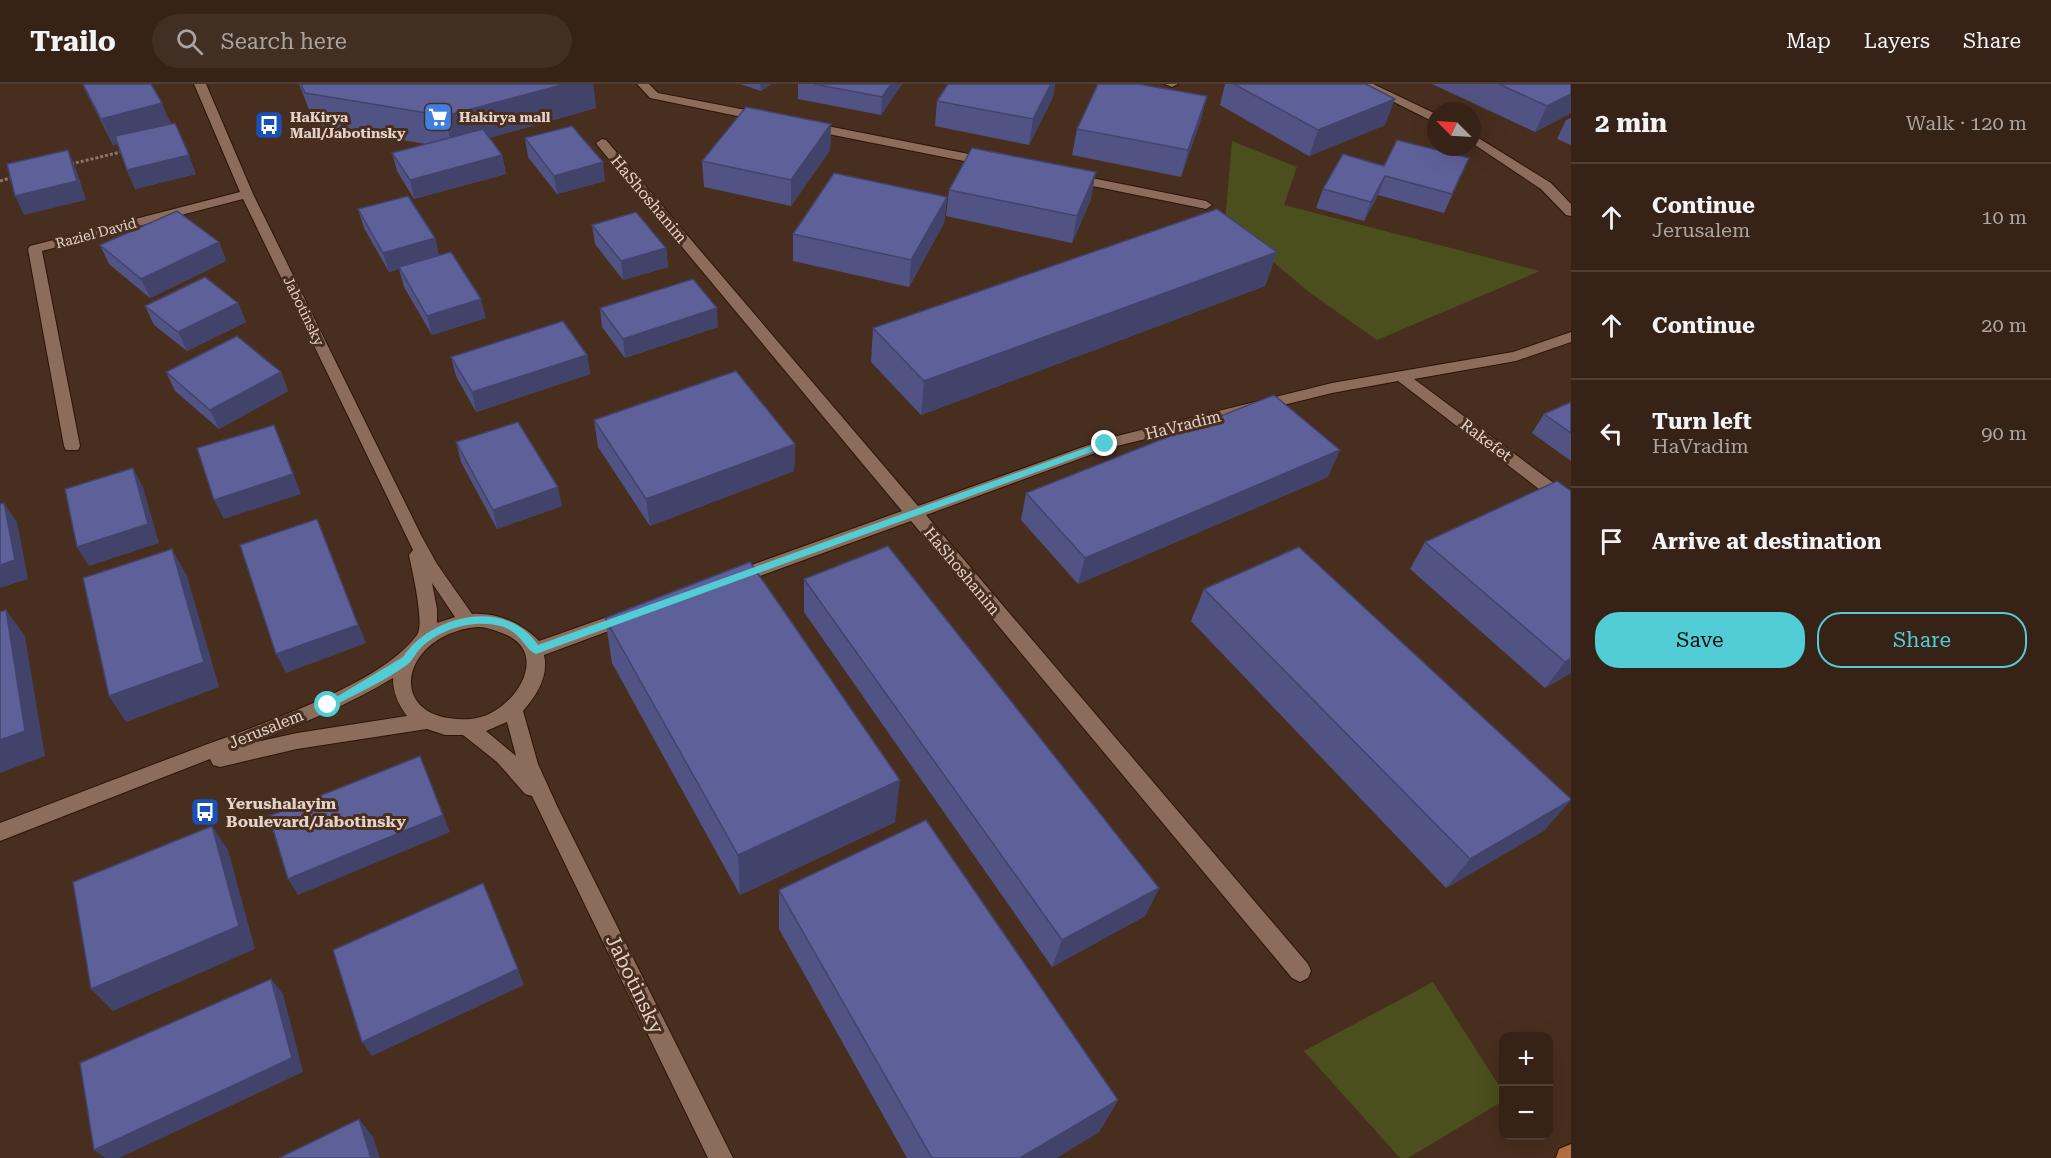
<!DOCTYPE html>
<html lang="en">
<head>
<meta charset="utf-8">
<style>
	:root { --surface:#362216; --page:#412f23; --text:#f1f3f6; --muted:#aaa4a1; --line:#503f35; --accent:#52ccd5 }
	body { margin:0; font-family:"Roboto Serif",serif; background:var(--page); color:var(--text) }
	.controls { position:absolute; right:18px; bottom:18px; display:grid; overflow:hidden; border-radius:12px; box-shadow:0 6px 24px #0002 }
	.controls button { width:54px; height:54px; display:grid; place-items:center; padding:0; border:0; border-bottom:2px solid var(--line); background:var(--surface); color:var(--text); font:30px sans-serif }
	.compass { position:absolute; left:1427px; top:18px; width:54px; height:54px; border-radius:50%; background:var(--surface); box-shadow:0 6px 24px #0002; rotate:294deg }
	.stop { position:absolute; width:18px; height:18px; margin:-14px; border:4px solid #52ccd5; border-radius:50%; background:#fff }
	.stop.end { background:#52ccd5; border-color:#fff; box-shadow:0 2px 6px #0008 }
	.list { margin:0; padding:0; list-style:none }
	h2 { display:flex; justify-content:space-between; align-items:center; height:78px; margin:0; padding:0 24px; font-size:26px }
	h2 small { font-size:20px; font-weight:400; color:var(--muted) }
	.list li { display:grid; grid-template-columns:39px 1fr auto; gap:18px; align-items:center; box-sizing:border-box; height:108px; padding:0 24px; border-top:2px solid var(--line) }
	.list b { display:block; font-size:22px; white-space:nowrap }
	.list p { margin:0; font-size:20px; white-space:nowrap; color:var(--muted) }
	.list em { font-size:20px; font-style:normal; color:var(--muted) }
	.actions { display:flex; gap:12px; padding:18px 24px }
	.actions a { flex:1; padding:14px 0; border:2px solid var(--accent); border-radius:24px; text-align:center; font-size:21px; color:var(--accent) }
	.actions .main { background:var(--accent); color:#111 }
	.icon { flex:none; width:33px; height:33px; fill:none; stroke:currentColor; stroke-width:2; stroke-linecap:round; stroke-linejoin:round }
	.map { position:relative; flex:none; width:1571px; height:1074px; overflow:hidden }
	header { display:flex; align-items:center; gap:36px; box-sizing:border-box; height:84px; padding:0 30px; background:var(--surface); border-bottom:2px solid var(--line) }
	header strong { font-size:28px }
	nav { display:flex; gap:33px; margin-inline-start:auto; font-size:21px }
	.search { width:420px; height:54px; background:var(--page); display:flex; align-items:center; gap:15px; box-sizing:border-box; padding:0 21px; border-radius:33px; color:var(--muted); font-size:22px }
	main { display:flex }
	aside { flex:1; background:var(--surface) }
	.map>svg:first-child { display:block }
	.green { fill:#4a4f1d }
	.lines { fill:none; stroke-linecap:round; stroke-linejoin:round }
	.minor-casing { stroke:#2e1507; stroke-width:2 }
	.major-casing { stroke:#2e1507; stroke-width:2 }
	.path { stroke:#8c7568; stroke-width:3; stroke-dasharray:3 2; stroke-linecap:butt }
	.minor { fill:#8c6d5c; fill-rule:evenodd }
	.major { fill:#b36e42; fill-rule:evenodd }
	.wall { fill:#515384 }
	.shaded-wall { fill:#42436b }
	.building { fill:#5e6099; stroke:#42436b; stroke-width:1.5 }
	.route { fill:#52ccd5 }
	.labels { text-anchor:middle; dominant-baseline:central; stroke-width:6; stroke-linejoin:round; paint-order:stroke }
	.far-poi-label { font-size:14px; font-weight:bold; fill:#e4d2c9; stroke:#482e1e; text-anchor:start }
	.far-street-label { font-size:14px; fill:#e4d2c9; stroke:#482e1e }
	.street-label { font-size:16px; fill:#e4d2c9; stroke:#482e1e }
	.poi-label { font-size:16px; font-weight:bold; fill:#e4d2c9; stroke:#482e1e; text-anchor:start }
	.near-street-label { font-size:20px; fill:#e4d2c9; stroke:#482e1e }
</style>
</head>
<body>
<header>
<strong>Trailo</strong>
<div class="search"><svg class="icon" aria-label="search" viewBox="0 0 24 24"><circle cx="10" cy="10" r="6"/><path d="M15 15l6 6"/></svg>Search here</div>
<nav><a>Map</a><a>Layers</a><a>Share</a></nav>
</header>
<main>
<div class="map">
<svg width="1571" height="1074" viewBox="0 0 1571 1074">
	<rect width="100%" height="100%" fill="#482e1e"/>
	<g class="green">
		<polygon points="1232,57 1297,83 1284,121 1540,187 1377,256 1309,208 1225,138"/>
		<polygon points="1433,898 1503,1008 1503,1017 1408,1074 1400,1074 1304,967"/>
	</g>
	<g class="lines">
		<g class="minor-casing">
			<g id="minor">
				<path d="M194,0H206L253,110L421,451L437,480L472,530C497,528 522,539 539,557L627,526L633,528L636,533L633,538L544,571C549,592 537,611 523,627L538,680L558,724L733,1074H708L532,712L525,710L497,678L463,651H445L427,645L297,665L220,683L213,681L210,675L0,757V739C64,715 128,690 192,666C252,643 380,602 417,551C425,540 412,486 409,471L413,466L243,115L42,167L80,362L78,366H66L64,362L28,165L30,162L240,108ZM432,499L455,533L437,539V525ZM477,543C485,543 492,545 499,548C557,566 512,633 470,635C383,640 398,551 477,543ZM393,594C393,609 398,620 407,632L297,649L252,659C300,641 348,621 393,594ZM507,638L516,672L486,647Z"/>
				<polygon points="637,0 649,0 658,9 766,30 772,34 766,38 650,14"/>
				<polygon points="1165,0 1178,0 1172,3"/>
				<polygon points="1358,0 1373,0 1436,30 1436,39"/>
				<polygon points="807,38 989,74 995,78 989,82 803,45 801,42"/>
				<polygon points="1472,50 1551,99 1571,120 1571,132 1566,131 1541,105 1472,59"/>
				<polygon points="602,55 606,56 918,422 1105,355 1332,299 1513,268 1571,248 1571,258 1516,277 1414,295 1571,412 1571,427 1565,425 1398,297 1332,309 1109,364 926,431 1308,880 1311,887 1308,894 1300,898 1292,894 911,437 741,499 735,501 729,499 726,494 729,489 902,427 598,62 596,59"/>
				<polygon points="1072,90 1206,117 1212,121 1206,125 1068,97 1066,94 1068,91"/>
			</g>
		</g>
		<g class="major-casing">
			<polygon id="major" points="1571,1060 1571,1074 1556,1074 1559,1065"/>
		</g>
		<g class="path">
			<polyline points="71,80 125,67"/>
			<polyline points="0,97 14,93"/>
		</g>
		<use href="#minor" class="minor"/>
		<use href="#major" class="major"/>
	</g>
	<g class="wall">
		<polygon points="82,0 151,0 196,90 135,105 127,86 118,60 113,61"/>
		<polygon points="299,0 593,0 596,24 489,54 502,71 506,90 414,115 397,87 392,69 426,60 315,41"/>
		<polygon points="740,0 771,0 761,7"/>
		<polygon points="798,0 902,0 881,31 798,15"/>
		<polygon points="948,0 1055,0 1053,13 1029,61 935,42 937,17"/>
		<polygon points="1225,0 1366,0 1385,41 1309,72 1220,21"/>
		<polygon points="1432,0 1571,0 1571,29 1535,48"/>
		<polygon points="1207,12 1200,38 1181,93 1072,71 1077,45"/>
		<polygon points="1571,34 1571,61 1557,55 1566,36"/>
		<polygon points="831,40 830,66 791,122 704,103 702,77"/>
		<polygon points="525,54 605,97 557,110 528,73"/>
		<polygon points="1469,74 1444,129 1378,111 1364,137 1316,124 1323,105 1384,82"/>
		<polygon points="949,106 1091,115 1072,159 946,132"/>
		<polygon points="947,113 944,139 909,203 793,177 793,150"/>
		<polygon points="358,125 435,154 439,172 486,234 432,251 404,203 399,185 389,188 364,144"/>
		<polygon points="592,141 666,164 668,183 623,196 595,160"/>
		<polygon points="219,158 226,177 150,214 109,180 100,161"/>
		<polygon points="1277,168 1265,202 921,331 871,278 873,244"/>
		<polygon points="238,219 246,238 187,267 154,241 145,222"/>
		<polygon points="600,224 718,243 625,274 602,243"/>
		<polygon points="587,271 590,290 476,328 456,292 451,273"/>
		<polygon points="166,288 281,288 288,307 219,345 175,307"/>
		<polygon points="1571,318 1571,377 1532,349 1544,330"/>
		<polygon points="594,336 795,360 794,387 650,442 598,363"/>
		<polygon points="456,358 562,422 497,445 461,378"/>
		<polygon points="1328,393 1078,500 1021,436 1026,409"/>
		<polygon points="1571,407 1571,589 1545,604 1410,485 1425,458"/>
		<polygon points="804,495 1159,804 1145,832 1052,883 804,528"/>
		<polygon points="1204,505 1545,746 1446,804 1191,537"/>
		<polygon points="605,534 895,738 740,811 612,579"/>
		<polygon points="779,806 1118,1016 1099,1048 1056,1074 907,1074 779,845"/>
	</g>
	<g class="shaded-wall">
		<polygon points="565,0 593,0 596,24 452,64 445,32"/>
		<polygon points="760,0 771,0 761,7"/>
		<polygon points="891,0 902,0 881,31 882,13"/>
		<polygon points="1051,0 1055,0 1053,13 1029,61 1033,35"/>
		<polygon points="1571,10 1571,29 1535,48 1547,22"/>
		<polygon points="1207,12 1200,38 1181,93 1188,66"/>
		<polygon points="1395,15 1385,41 1309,72 1318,46"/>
		<polygon points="162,19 172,45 113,61 101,35"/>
		<polygon points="831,40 830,66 791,122 791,96"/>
		<polygon points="68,66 76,85 86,116 24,131 15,112"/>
		<polygon points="189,71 196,90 135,105 127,86"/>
		<polygon points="502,71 506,90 414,115 410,96"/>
		<polygon points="603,78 605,97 557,110 554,92"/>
		<polygon points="1096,88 1091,115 1072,159 1077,132"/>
		<polygon points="1385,92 1378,111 1364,137 1371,118"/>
		<polygon points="947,113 944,139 909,203 911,176"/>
		<polygon points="435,154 439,173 389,188 383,169"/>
		<polygon points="219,158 226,177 150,214 141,195"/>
		<polygon points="666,164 668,183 623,196 621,177"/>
		<polygon points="1277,168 1265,202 921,331 924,297"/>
		<polygon points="481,215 486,234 432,251 427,232"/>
		<polygon points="238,219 246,238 187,267 178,248"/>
		<polygon points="717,224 718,243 625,274 623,255"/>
		<polygon points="587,271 590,290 476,328 472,308"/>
		<polygon points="281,288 288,307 219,345 210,326"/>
		<polygon points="282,360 301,410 224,435 214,416"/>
		<polygon points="795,360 794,387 650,442 646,415"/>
		<polygon points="1340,366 1328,393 1078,500 1085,474"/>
		<polygon points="133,384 143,403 159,459 89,482 77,463"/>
		<polygon points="558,403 562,422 497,445 493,426"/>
		<polygon points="4,419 17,438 28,495 0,504 0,481"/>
		<polygon points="317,435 366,559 286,589 276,570"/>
		<polygon points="172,465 187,492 219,603 126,638 109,612"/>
		<polygon points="6,526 25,552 45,672 0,689 0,656"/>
		<polygon points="1571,574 1571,589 1545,604 1565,578"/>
		<polygon points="420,672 450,748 298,811 288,795"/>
		<polygon points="900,696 895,738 740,811 738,771"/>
		<polygon points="1571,716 1545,746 1446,804 1470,775"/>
		<polygon points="212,742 228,766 255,865 113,927 91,905"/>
		<polygon points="1159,804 1145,832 1052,883 1062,856"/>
		<polygon points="518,885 524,901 372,972 362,958"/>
		<polygon points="271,895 283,910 303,988 119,1074 105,1074 94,1066"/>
		<polygon points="1118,1016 1099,1048 1056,1074 1020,1074"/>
		<polygon points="359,1035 373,1053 380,1074 371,1074"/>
	</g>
	<g class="building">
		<polygon points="83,0 151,0 162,19 101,35"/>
		<polygon points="301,0 565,0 445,32 305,9"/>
		<polygon points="814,0 891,0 882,13"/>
		<polygon points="948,0 1051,0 1033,35 937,17"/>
		<polygon points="1098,0 1138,0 1207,12 1188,66 1077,45"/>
		<polygon points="1234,0 1366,0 1395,15 1318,46"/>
		<polygon points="1499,0 1571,0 1571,10 1547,22"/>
		<polygon points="746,23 831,40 791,96 702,77"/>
		<polygon points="175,39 189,71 127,86 115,52"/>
		<polygon points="572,42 603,78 554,92 525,54"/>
		<polygon points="483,45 502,71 410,96 392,69"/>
		<polygon points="1397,56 1469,74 1452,110 1385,92 1371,118 1323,105 1343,70 1384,82"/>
		<polygon points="972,64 1096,88 1077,132 949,106"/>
		<polygon points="68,66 77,97 15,112 7,80"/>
		<polygon points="834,89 947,113 911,176 793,150"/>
		<polygon points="408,112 435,154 383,169 358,125"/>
		<polygon points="1217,125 1277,168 924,297 873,244"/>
		<polygon points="177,127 219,158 141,195 100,161"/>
		<polygon points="636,128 666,164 621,177 592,141"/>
		<polygon points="451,168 481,215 427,232 399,183"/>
		<polygon points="205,193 238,219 178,248 145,222"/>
		<polygon points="693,195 717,224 623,255 600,224"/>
		<polygon points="563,237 587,271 472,308 451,273"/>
		<polygon points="237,252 281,288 210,326 166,288"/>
		<polygon points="736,287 795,360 646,415 594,336"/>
		<polygon points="1274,311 1340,366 1085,474 1026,409"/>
		<polygon points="1571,318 1571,349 1544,330"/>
		<polygon points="518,338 558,403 493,426 456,358"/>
		<polygon points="274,341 293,390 214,416 197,364"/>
		<polygon points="133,384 148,440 77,463 65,405"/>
		<polygon points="1557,397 1571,407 1571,574 1565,578 1425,458"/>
		<polygon points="4,419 15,476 0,481 0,420"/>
		<polygon points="317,435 358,541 276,570 240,461"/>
		<polygon points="888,462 1159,804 1062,856 804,495"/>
		<polygon points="1299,463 1571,715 1571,716 1470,775 1204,505"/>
		<polygon points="172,465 204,578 109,612 83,494"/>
		<polygon points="750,478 900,696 738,771 605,534"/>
		<polygon points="6,526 25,647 0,656 0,528"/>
		<polygon points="420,672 443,731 288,795 269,732"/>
		<polygon points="926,736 1118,1016 1020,1074 932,1074 779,806"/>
		<polygon points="212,742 239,842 91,905 73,798"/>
		<polygon points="483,799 518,885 362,958 333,866"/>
		<polygon points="271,895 292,974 94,1066 80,979"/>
		<polygon points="359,1035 371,1074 279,1074"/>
	</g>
	<path class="route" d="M1105,357L1108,358V362L536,570C523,564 522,548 500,542C473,535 438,545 419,566C415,570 413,576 408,580C385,597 357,609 332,623L328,625L323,621L403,573C431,531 506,513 538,561Z"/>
	<defs>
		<g id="supermarket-square" transform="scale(1.5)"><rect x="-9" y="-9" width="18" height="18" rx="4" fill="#3f7fe0" stroke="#482e1e"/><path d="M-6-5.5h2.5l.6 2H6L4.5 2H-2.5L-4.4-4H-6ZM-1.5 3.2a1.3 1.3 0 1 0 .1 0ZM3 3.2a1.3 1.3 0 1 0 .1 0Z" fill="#fff"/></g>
		<g id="bus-square" transform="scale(1.5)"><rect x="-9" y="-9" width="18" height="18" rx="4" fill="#1a4fb4" stroke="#482e1e"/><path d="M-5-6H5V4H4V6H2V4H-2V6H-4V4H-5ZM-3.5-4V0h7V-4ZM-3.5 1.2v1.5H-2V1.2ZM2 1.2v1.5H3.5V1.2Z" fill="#fff"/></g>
	</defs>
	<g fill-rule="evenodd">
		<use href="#supermarket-square" x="438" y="33"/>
		<use href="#bus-square" x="269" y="41"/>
		<use href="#bus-square" x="205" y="728"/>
	</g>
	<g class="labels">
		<g class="far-poi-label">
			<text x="290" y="33">HaKirya<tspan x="290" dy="16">Mall/Jabotinsky</tspan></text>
			<text x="459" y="33">Hakirya mall</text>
		</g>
		<g class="far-street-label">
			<text transform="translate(96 149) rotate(-15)">Raziel David</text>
			<text transform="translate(304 227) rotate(64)">Jabotinsky</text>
		</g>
		<g class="street-label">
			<text transform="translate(649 115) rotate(50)">HaShoshanim</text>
			<text transform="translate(1183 341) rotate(-14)">HaVradim</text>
			<text transform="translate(1486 356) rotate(37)">Rakefet</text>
			<text transform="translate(962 487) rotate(50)">HaShoshanim</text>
			<text transform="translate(266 645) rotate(-22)">Jerusalem</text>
		</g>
		<g class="poi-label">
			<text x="226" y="719">Yerushalayim<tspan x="226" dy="18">Boulevard/Jabotinsky</tspan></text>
		</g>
		<g class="near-street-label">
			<text transform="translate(635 900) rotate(64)">Jabotinsky</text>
		</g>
	</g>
</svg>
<div class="controls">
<button>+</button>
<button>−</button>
</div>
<svg class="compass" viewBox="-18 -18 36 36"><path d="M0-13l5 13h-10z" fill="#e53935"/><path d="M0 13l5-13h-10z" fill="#aaa4a1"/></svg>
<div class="stop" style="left:328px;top:621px"></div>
<div class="stop end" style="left:1105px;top:360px"></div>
</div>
<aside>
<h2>2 min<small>Walk · 120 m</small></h2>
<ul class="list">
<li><svg class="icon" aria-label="ahead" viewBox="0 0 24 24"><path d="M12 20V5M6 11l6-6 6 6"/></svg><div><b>Continue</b><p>Jerusalem</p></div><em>10 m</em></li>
<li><svg class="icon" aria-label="ahead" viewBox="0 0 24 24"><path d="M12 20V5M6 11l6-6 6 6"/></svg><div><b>Continue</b></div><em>20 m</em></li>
<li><svg class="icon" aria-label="left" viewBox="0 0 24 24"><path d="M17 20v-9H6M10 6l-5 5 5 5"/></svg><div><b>Turn left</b><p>HaVradim</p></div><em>90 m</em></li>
<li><svg class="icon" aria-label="arrive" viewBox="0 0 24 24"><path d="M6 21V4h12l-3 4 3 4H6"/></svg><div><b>Arrive at destination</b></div></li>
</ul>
<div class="actions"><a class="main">Save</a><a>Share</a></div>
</aside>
</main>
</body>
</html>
